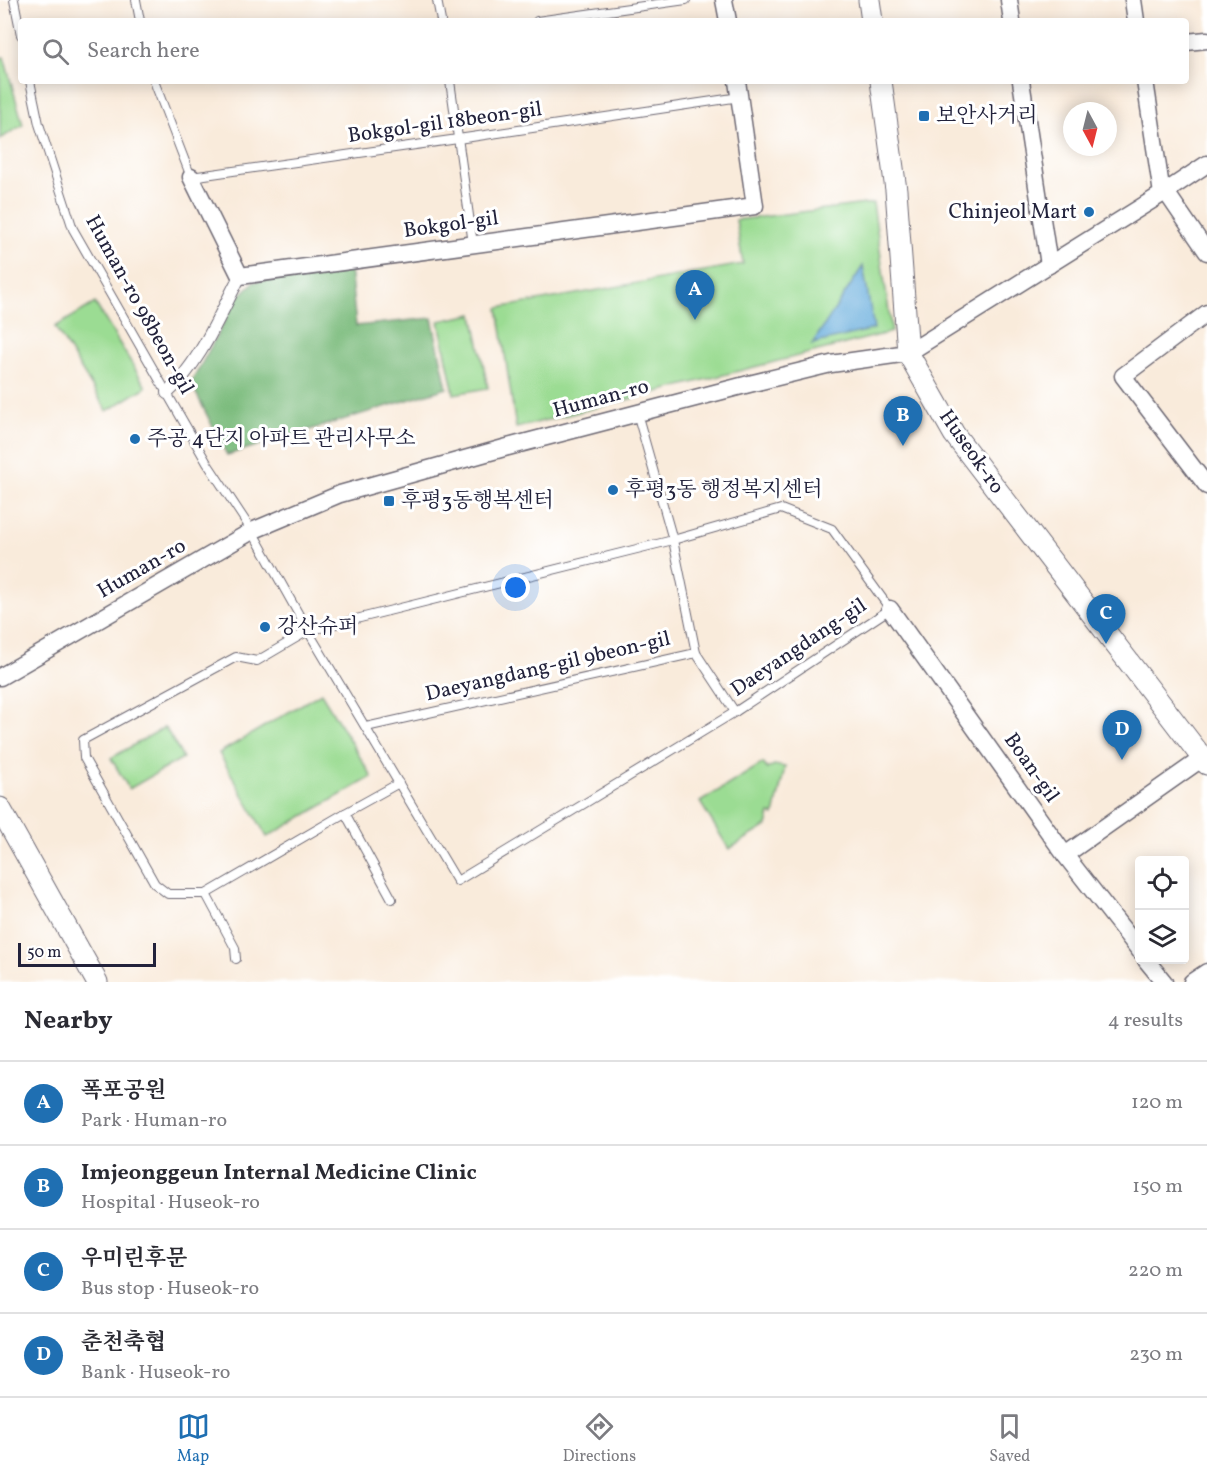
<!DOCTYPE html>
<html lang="en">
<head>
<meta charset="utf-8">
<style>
	:root { --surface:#fff; --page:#f7f7f7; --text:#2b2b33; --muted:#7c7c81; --line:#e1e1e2; --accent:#1f6fb2 }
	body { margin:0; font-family:Vollkorn,"Noto Serif KR",serif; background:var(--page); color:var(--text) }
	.controls { position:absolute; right:18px; bottom:18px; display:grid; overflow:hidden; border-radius:6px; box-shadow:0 3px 15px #0003 }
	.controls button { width:54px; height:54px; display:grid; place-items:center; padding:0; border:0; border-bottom:2px solid var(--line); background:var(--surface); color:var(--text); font:30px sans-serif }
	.compass { position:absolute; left:1063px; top:102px; width:54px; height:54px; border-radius:50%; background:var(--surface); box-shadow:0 3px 15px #0003; rotate:173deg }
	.scale { position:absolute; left:18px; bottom:15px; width:138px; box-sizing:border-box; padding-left:6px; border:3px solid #22223b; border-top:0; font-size:16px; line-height:21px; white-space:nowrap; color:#22223b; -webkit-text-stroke:4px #fff; paint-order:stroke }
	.you { position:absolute; left:516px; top:588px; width:21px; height:21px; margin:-15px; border:4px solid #fff; border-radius:50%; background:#1a73e8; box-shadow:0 0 0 9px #1a73e833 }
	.badge { display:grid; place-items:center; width:39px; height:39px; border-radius:50%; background:var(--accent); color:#fff; font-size:20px; font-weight:700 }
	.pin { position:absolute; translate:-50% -50px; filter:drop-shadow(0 2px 3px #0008) }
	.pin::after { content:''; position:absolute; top:32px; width:21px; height:18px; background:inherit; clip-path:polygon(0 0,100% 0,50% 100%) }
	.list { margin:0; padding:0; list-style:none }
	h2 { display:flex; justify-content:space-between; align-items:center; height:78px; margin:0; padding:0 24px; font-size:26px }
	h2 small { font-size:20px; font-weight:400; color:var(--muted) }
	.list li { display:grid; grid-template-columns:39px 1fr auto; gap:18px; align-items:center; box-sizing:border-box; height:84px; padding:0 24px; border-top:2px solid var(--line) }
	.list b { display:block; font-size:22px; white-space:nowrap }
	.list p { margin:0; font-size:20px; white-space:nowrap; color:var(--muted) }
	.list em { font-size:20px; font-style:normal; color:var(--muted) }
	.icon { flex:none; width:33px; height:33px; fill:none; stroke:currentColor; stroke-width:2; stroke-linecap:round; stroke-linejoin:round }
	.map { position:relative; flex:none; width:1207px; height:982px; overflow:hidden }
	.search { position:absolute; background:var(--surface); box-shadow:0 3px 15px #0003; left:18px; right:18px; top:18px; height:66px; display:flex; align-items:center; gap:15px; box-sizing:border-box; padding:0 21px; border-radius:6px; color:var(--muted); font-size:22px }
	.sheet { height:414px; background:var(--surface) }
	nav { display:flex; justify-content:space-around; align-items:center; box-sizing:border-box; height:84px; border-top:2px solid var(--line); background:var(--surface); font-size:16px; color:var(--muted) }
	nav a { display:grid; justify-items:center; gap:3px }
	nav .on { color:var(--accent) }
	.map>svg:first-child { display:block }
	.green { fill:#9bdc93; stroke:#5e7f67; stroke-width:1.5 }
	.forest { fill:#7cbc7d; stroke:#4f6f5c; stroke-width:1.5 }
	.water { fill:#67addd; stroke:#44688c; stroke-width:1.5 }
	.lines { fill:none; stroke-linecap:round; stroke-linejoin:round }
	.service-casing { stroke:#6d6873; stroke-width:10 }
	.pedestrian-casing { stroke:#6d6873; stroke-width:14 }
	.minor-casing { stroke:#6d6873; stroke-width:19 }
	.tertiary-casing { stroke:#6d6873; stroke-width:23 }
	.service { stroke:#fff; stroke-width:8 }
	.pedestrian { stroke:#fff; stroke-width:12 }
	.minor { stroke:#fff; stroke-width:16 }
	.tertiary { stroke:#fff; stroke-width:21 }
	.poi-dot { fill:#1f6fb2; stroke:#fff; stroke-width:2 }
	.labels { text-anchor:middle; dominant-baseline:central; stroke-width:6; stroke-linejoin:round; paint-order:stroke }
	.poi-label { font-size:21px; fill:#22223b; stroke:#fff; text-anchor:start }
	.street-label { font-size:21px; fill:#22223b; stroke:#fff }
</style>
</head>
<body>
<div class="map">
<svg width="1207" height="982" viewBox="0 0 1207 982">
	<rect width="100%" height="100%" fill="#fff"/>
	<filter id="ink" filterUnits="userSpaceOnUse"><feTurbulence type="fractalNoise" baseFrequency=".0167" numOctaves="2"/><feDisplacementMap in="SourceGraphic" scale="12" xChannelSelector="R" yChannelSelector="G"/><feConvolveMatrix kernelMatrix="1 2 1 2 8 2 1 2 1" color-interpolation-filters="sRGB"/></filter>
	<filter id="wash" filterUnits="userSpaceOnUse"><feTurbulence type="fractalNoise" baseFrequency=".008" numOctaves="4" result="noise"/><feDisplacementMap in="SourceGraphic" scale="24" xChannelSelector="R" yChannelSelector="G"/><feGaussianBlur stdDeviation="1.35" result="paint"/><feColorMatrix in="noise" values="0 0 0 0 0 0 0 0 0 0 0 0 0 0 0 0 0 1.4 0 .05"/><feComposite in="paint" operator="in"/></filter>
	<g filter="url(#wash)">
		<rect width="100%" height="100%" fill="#f9ebdb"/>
		<g class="green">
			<polygon points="4,57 23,125 0,139 0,58"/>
			<polygon points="873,203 892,332 516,428 498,308 743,264 736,220"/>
			<polygon points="95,303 146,387 107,411 55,327"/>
			<polygon points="473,314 488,388 454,394 439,321"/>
			<polygon points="321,693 372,777 267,837 219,753"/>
			<polygon points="165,727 183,758 129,789 111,758"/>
			<polygon points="763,763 767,769 774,765 785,767 774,815 770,814 767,826 729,849 700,802"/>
		</g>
		<polygon class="forest" points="350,268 356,326 432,318 447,388 227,455 191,383 238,297 254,282"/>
		<polygon class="water" points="863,266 874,329 812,344"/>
	</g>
	<g filter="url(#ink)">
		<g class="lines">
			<g class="service-casing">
				<g id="service">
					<polyline points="14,0 21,35"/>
					<polyline points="136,0 140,21"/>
					<polyline points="437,0 441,21"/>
					<polyline points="537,21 686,0"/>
					<polyline points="30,81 39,124 73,229 207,463 252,531 308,631 457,881 735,712 890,609 832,529 781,509 673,540 308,631 257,661 236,657 83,740 84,758 155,884 168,894 206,894 235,948 236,959"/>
					<polyline points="154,81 191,177 458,139 740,97"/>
					<polyline points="450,81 473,244"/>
					<polyline points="637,413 673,540 696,653 735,712"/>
					<polyline points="366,727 696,653"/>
					<polyline points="345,813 399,783"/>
					<polyline points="206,894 345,813 392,899"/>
				</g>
			</g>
			<g class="pedestrian-casing">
				<path id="pedestrian" d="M167,393C199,365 220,314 240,276"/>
			</g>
			<g class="minor-casing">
				<g id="minor">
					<polyline points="724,0 728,21"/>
					<polyline points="1009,0 1012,21"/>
					<polyline points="1133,0 1136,21"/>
					<polyline points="1186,42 1207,40"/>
					<polyline points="1021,81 1049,265"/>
					<polyline points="1145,81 1162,194"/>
					<polyline points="191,177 240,276 755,206 737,81"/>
					<polyline points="1166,192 1207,252"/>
					<polyline points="1207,313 1123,376 1207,486"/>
					<polyline points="890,609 1065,855 1140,951"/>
					<polyline points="0,677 252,531 340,494 504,448 749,384 831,364 908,353 1162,194 1207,164"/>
					<polyline points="1065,855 1207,755"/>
					<polyline points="1146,960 1164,982"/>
					<polyline points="1192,982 1207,972"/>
				</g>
			</g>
			<g class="tertiary-casing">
				<g id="tertiary">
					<polyline points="869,0 872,21"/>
					<polyline points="881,81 896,190 908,353 954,434 1207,764"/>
					<polyline points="0,808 97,982"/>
				</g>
			</g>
			<use href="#service" class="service"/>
			<use href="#pedestrian" class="pedestrian"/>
			<use href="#minor" class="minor"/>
			<use href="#tertiary" class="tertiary"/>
		</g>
	</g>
	<g class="poi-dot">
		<rect x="918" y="110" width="12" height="12" rx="3"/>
		<circle cx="1089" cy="212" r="6"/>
		<circle cx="135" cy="439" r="6"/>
		<circle cx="613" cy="490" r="6"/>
		<rect x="383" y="495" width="12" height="12" rx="3"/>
		<circle cx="265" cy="627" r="6"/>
	</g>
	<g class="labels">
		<g class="poi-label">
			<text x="936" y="116">보안사거리</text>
			<text x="1077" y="212" text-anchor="end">Chinjeol Mart</text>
			<text x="147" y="439">주공 4단지 아파트 관리사무소</text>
			<text x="625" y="490">후평3동 행정복지센터</text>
			<text x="401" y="501">후평3동행복센터</text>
			<text x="277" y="627">강산슈퍼</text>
		</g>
		<g class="street-label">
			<text transform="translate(445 123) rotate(-8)">Bokgol-gil 18beon-gil</text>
			<text transform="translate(451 225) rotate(-8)">Bokgol-gil</text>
			<text transform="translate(139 305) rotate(61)">Human-ro 98beon-gil</text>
			<text transform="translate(601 399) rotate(-15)">Human-ro</text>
			<text transform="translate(971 452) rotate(55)">Huseok-ro</text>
			<text transform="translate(142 569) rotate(-30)">Human-ro</text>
			<text transform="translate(799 648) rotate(-34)">Daeyangdang-gil</text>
			<text transform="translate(548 667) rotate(-13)">Daeyangdang-gil 9beon-gil</text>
			<text transform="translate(1031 768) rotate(55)">Boan-gil</text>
		</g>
	</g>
</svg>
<div class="controls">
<button><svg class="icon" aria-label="locate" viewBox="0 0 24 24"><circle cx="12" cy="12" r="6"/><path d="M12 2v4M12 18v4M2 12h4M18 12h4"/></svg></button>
<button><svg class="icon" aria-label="layers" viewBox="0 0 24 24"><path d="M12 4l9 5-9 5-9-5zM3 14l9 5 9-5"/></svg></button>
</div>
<svg class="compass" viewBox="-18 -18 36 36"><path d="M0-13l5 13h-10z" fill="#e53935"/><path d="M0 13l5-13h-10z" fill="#7c7c81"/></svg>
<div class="scale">50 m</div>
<div class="you"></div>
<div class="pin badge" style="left:695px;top:320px">A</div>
<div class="pin badge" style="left:903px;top:446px">B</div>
<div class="pin badge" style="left:1106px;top:644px">C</div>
<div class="pin badge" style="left:1122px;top:760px">D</div>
<div class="search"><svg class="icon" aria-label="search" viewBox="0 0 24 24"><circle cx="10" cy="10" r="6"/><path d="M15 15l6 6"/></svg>Search here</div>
</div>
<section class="sheet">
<h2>Nearby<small>4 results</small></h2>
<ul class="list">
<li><span class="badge">A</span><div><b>폭포공원</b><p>Park · Human-ro</p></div><em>120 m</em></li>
<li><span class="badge">B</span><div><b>Imjeonggeun Internal Medicine Clinic</b><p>Hospital · Huseok-ro</p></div><em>150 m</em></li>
<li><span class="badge">C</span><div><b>우미린후문</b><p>Bus stop · Huseok-ro</p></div><em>220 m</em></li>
<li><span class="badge">D</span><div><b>춘천축협</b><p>Bank · Huseok-ro</p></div><em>230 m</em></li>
</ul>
</section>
<nav>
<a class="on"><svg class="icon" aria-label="map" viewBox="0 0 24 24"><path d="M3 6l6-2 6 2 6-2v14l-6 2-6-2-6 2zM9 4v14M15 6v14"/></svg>Map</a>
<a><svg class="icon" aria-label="directions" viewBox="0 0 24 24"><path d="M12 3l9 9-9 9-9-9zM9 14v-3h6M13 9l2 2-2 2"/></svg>Directions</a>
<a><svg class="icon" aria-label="saved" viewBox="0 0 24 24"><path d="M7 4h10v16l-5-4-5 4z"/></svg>Saved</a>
</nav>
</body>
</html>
